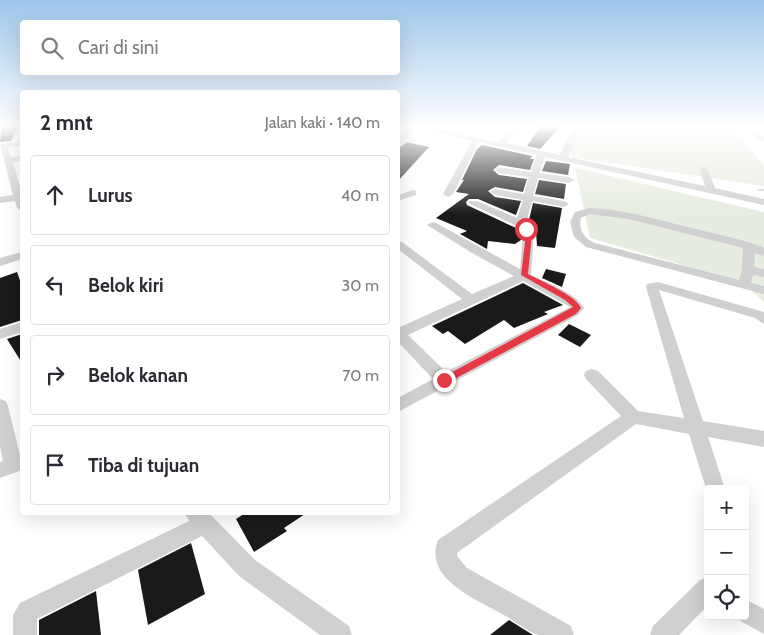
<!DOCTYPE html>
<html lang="id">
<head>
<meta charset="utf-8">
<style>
	:root { --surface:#fff; --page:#f7f7f7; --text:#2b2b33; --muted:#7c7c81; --line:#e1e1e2 }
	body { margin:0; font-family:Cabin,sans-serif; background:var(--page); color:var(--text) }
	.controls { position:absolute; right:15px; bottom:15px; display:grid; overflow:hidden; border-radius:5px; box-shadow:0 5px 20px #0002 }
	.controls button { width:45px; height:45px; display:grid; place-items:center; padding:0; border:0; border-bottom:1px solid var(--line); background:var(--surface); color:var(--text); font:25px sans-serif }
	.stop { position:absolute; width:15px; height:15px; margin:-11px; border:4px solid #e63946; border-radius:50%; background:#fff }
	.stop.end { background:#e63946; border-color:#fff; box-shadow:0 1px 5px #0008 }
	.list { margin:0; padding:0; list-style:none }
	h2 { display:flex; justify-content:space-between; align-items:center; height:65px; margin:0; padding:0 20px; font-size:21px }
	h2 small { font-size:16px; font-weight:400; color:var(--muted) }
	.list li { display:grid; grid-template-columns:32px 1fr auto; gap:15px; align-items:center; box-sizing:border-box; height:80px; margin:0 10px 10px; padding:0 10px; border:1px solid var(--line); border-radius:5px }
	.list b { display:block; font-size:19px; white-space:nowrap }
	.list em { font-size:16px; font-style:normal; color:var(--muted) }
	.icon { flex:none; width:28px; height:28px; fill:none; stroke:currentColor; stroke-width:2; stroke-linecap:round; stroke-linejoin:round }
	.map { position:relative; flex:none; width:764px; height:635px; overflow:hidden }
	.search { position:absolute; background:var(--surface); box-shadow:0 5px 20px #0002; left:20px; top:20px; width:380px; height:55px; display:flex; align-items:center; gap:12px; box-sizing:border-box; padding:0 18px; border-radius:5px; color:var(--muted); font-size:19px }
	.panel { position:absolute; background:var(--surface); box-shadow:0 5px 20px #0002; left:20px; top:90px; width:380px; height:425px; border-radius:5px }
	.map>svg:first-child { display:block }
	.green { fill:#e6ecdf }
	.building { fill:#1a1a1a }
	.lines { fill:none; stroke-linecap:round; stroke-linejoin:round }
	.lane { fill:#d0d0d0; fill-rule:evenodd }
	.street { fill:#d0d0d0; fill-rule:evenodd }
	.route { fill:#e63946 }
</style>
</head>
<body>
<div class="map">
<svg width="764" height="635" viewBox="0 0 764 635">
	<rect width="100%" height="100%" fill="#fff"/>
	<g class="green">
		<polygon points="571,126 731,126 764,165 764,186 571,157"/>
		<polygon points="575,168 764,212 764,302 751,290 676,263 590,238"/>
	</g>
	<g class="building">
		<polygon points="2,126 18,126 11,141 0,142"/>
		<polygon points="541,126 561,126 540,149 527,146"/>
		<polygon points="406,142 429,147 398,181 398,147 402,146"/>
		<polygon points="482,145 532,156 530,159 534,159 530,170 499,165 493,170 499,175 527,179 523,192 495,187 488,191 495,197 521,201 516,215 478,199 469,199 466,202 467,205 516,228 521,235 521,240 515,244 488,241 487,249 460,234 467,231 436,218 469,194 456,192 464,180 462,180 477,149"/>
		<polygon points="546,161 570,164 568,175 542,171"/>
		<polygon points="539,180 566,184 564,199 535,194"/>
		<polygon points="533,203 562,208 555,248 537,246 536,232 528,224"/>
		<polygon points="546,269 566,274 562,287 542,278"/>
		<polygon points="17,272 22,286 22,320 0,327 0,278"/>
		<polygon points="523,283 563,305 544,312 548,314 514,328 504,320 465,344 448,331 443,334 432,326"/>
		<polygon points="569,324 591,335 580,347 558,335"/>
		<polygon points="22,334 22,363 7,339"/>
		<polygon points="247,512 308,512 284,528 287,531 254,552 236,519"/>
		<polygon points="191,543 205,594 148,625 138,570"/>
		<polygon points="96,591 101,635 39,635 39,620"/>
		<polygon points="509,620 533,635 490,635"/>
	</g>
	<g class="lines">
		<rect class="lane" x="758" y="189" width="6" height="2"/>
		<g class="street">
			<path d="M410,126H427L498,142L512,126H519L506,143L560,155L573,126H581L568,157L705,186L700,170L704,167L708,170L715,188L764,199V205L545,157L539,173L569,177L574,180L569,183L538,178L533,196L564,201L569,204L564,207L532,201L526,224L534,234L531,275C545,282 578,294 584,308L578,315L398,412V398L433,379L398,342V328L462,299L398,249V241L402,242L472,294L514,276L472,253L427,225L432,222L436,223L520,269L523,234L517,226L468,203L469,201H477L517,218L523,200L495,195L490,192L495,189L524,194L529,177L499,173L495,170L499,167L531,172L537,155L479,142L453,194L448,197L443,194L472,141L416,128L401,145H398V139ZM523,281L570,307L446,372L408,335Z"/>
			<polygon points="743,126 751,126 764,137 764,143"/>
			<polygon points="22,141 22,145 8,147 11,157 22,156 22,160 13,162 22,193 22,211 17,208 15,201 0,203 0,197 13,195 0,144"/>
			<polygon points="413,190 416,191 416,195 398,201 398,195"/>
			<path d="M589,208C625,209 658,220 692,228C715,234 738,238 760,246L764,248V256L755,253L754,267L764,269V277L753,275L751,283L764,286V294L586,247L574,237L570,222L575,212ZM589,214L629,219L743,248L742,270L739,280L595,243C584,238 578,230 581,218Z"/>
			<polygon points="22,252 22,259 0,266 0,258"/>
			<path d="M658,282L764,312V324L755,318L659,290L703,421L764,431V447L708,437L725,489H708V495L689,434L636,424L457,553V556L467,568L571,626L574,635C563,635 550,635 539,635C529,633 512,619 502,614C476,599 423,579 438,540L621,416L586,379L584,375L586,371L592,369L598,371L638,411L684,418L646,287L647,284Z"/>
			<polygon points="22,322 22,332 0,339 0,329"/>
			<polygon points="0,399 6,401 8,406 20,455 22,454 22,470 0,478 0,462 3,461 0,447"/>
			<polygon points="184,512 208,512 255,560 349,626 352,635 320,635 239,576 202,536 37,619 37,635 13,635 13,615 20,603 189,521"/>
			<polygon points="708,577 708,605 679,635 650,635 653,626 700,580"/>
			<polygon points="745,599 764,609 764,634 737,619 735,616 745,616"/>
		</g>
	</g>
	<linearGradient id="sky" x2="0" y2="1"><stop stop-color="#9ec6ea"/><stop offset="0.59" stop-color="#fff"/><stop offset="1" stop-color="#fff" stop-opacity="0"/></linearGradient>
	<rect width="764" height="215" fill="url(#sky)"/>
	<path class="route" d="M526,227L532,234L528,274C541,281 577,296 581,308L576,314L447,383H441V378L573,307L565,300L521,275L526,234L522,229Z"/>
</svg>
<div class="controls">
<button>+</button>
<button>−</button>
<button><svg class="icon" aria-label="locate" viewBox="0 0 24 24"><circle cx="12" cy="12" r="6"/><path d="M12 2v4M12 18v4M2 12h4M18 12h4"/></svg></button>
</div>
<div class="stop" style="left:526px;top:229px"></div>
<div class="stop end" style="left:444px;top:380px"></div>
<div class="search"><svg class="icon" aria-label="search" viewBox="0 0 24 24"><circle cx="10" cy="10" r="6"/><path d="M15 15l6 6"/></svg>Cari di sini</div>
<section class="panel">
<h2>2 mnt<small>Jalan kaki · 140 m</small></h2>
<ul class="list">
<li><svg class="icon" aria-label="ahead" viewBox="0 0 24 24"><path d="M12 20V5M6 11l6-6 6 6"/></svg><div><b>Lurus</b></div><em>40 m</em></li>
<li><svg class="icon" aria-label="left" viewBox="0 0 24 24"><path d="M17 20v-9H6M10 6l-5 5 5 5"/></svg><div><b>Belok kiri</b></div><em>30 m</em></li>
<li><svg class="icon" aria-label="right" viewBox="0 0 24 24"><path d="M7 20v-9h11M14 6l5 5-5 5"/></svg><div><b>Belok kanan</b></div><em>70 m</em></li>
<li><svg class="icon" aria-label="arrive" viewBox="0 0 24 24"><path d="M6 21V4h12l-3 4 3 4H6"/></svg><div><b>Tiba di tujuan</b></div></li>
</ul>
</section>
</div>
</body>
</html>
